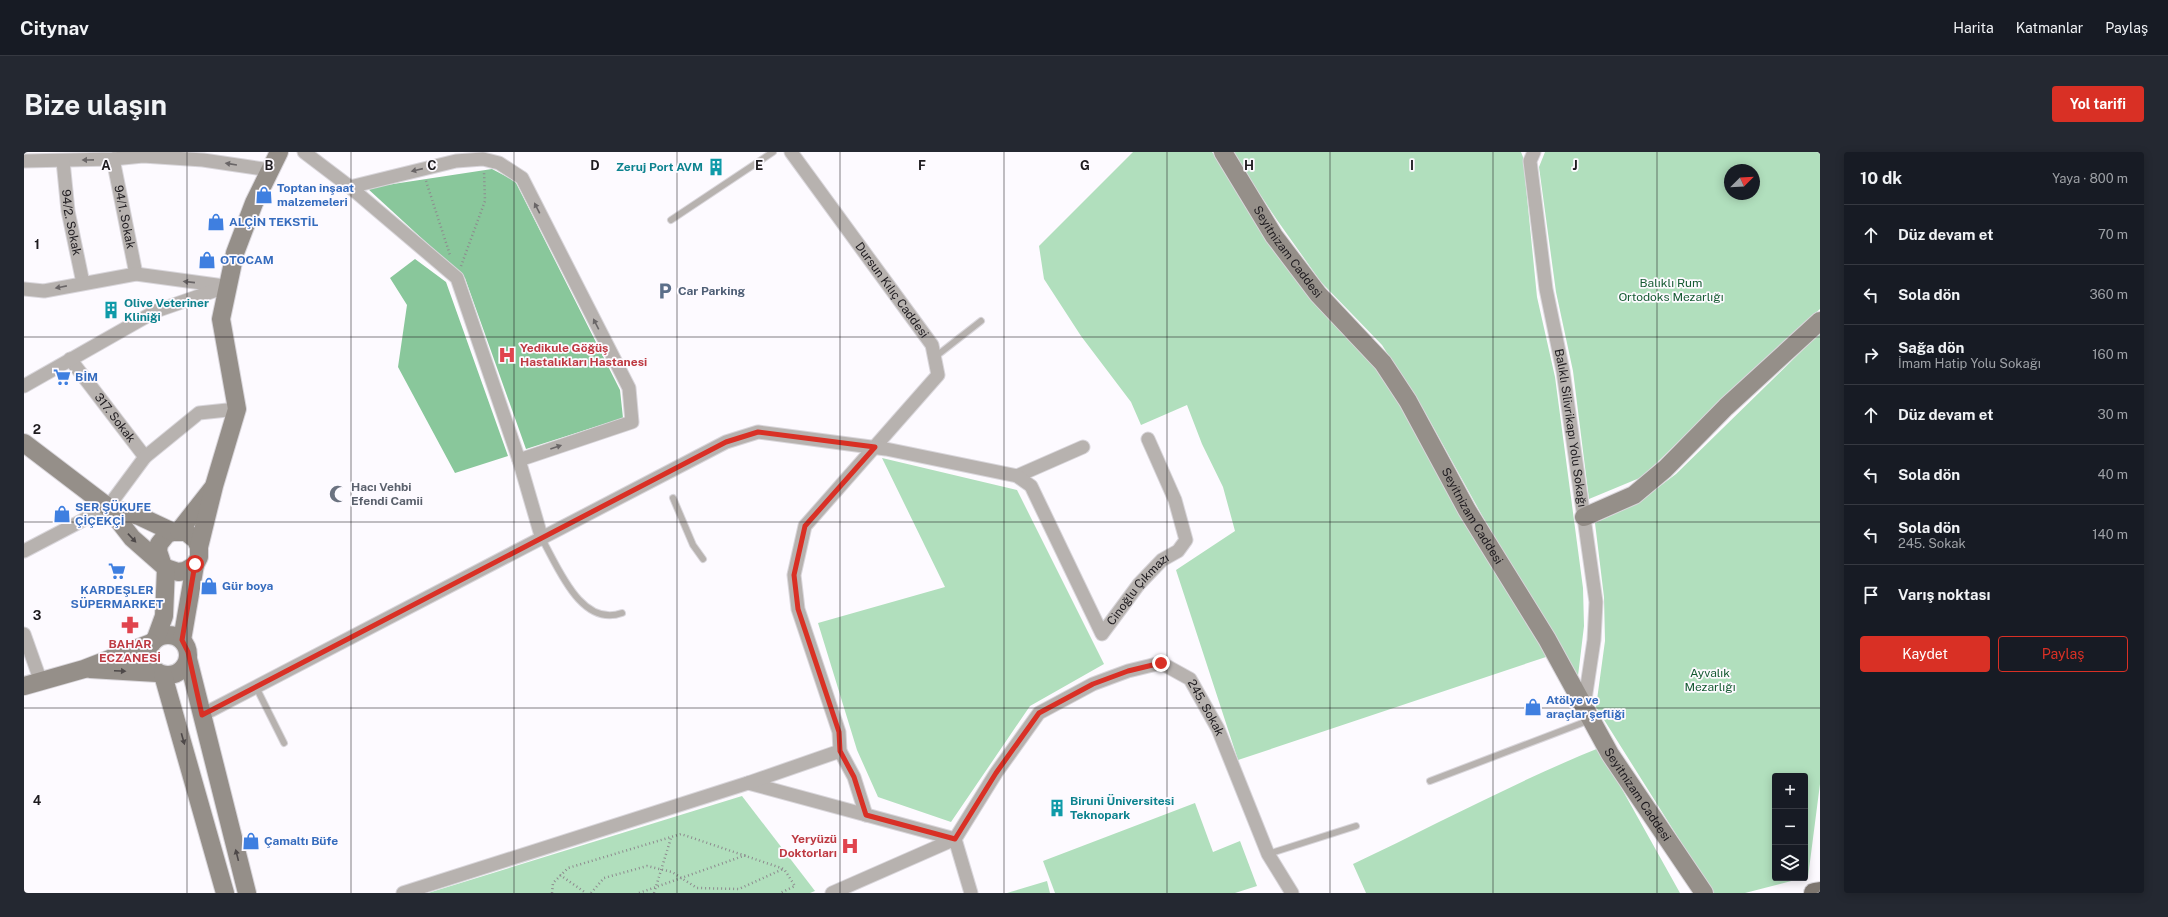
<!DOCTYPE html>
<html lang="tr">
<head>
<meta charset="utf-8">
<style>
	:root { --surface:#171b24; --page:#242831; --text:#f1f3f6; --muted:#9ea1a6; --line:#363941; --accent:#d93025 }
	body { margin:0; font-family:"Public Sans",sans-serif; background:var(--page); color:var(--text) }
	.controls { position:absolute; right:12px; bottom:12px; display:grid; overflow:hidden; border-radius:4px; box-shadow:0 2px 10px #0003 }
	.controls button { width:36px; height:36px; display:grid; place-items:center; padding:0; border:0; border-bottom:1px solid var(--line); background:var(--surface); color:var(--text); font:20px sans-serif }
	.compass { position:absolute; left:1700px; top:12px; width:36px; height:36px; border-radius:50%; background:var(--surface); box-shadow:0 2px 10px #0003; rotate:66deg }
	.stop { position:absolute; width:12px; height:12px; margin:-9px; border:3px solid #d93025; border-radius:50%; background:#fff }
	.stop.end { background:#d93025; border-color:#fff; box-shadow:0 1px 4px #0008 }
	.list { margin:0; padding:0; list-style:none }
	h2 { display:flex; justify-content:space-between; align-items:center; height:52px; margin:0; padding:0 16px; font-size:17px }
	h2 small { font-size:13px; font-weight:400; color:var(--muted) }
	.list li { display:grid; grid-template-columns:26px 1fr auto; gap:12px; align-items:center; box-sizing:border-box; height:60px; padding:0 16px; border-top:1px solid var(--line) }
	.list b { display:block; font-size:15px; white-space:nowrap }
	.list p { margin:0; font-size:13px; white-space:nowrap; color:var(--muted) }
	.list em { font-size:13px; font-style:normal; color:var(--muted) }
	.actions { display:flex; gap:8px; padding:12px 16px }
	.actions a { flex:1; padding:9px 0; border:1px solid var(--accent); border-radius:4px; text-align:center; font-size:14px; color:var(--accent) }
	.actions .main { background:var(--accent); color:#fff }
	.icon { flex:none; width:22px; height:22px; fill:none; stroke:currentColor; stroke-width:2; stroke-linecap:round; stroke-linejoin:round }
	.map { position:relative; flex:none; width:1796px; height:741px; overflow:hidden; border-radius:4px }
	header { display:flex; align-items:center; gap:24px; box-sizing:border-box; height:56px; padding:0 20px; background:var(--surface); border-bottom:1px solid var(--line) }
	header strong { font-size:19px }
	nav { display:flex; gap:22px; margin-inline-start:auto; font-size:14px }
	.intro { display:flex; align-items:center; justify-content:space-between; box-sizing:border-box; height:96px; padding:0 24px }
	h1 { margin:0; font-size:28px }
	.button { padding:10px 18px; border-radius:4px; background:var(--accent); color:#fff; font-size:14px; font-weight:700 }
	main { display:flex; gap:24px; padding:0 24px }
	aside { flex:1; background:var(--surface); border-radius:4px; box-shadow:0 2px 10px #0003 }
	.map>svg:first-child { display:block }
	.green { fill:#b1dfbd; fill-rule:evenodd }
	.forest { fill:#89c79b }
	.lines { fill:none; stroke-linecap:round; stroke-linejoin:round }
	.lane-casing { stroke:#d9d6db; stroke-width:8 }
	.street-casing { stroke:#d9d6db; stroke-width:15 }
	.secondary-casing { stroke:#d9d6db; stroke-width:20 }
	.primary-casing { stroke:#d9d6db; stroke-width:22 }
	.path { stroke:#8d8a8e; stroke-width:2.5; stroke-dasharray:1 3; stroke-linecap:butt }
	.lane { stroke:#b7b2af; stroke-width:6 }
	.street { stroke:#b7b2af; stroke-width:13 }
	.secondary { stroke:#958f89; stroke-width:18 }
	.primary { stroke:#7d766f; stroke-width:20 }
	.oneway { fill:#6a6667 }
	.oneway2 { fill:#4e4949 }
	.route { stroke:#d93025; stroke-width:5 }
	.grid { fill:none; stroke:#1e1b1f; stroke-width:1; stroke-opacity:0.55 }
	.labels { text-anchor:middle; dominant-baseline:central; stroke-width:3.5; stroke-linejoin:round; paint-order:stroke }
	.culture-label { font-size:12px; font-weight:bold; fill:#0d838f; stroke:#fdfaff; text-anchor:start }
	.shop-label { font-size:12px; font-weight:bold; fill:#366cbe; stroke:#fdfaff; text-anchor:start }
	.street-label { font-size:12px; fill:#1e1b1f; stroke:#fdfaff }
	.park-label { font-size:12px; fill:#155a32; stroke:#fdfaff }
	.service-label { font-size:12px; font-weight:bold; fill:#4e5e75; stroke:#fdfaff; text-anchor:start }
	.health-label { font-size:12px; font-weight:bold; fill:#be3a42; stroke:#fdfaff; text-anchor:start }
	.worship-label { font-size:12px; font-weight:bold; fill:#5b616d; stroke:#fdfaff; text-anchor:start }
	.grid-label { font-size:13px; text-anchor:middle; font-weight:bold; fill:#1e1b1f; stroke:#fdfaff; stroke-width:3.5; stroke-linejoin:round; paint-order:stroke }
</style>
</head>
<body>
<header>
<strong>Citynav</strong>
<nav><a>Harita</a><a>Katmanlar</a><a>Paylaş</a></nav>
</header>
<div class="intro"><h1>Bize ulaşın</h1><a class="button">Yol tarifi</a></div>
<main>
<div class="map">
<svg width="1796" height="741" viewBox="0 0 1796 741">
	<rect width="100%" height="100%" fill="#fdfaff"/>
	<g class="green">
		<polygon points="1109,0 1188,0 1349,210 1380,257 1525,504 1214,608 1152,418 1211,379 1199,335 1178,292 1163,253 1117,273 1107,250 1057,184 1020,127 1015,94"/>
		<polygon points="1208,0 1497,0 1499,5 1513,145 1531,225 1559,436 1560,474 1554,524 1460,367 1402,262 1358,193 1297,130 1253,68"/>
		<path d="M1521,0H1796V157L1725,221L1618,325L1565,347L1549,219L1532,140L1515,15ZM1706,18H1730V42H1706Z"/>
		<polygon points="1796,181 1796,632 1784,725 1781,725 1781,624 1751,624 1751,726 1779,726 1721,741 1689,741 1572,555 1581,489 1580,445 1571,371 1612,352 1652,322"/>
		<polygon points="858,306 993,338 1080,512 1006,554 927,670 854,645 833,598 794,471 921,435"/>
		<path d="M1575,596L1656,741H1342L1329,712C1411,673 1491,630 1575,596Z"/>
		<polygon points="718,644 791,739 786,741 404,741"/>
		<polygon points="1171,651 1189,700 1216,689 1233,734 1211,741 1031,741 1019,709"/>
		<polygon points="1023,729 1026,741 983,741"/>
	</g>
	<g class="forest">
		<polygon points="468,17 491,29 596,238 599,266 502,297 441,126 343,36"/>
		<polygon points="391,107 422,130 484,304 431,321 374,215 383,153 366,126"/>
	</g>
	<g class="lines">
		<g class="lane-casing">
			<g id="lane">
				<polyline points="647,68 749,0"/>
				<polyline points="911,205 957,169"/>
				<polyline points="649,346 669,393 679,407"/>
				<path d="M518,387C534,415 557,476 598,461"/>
				<polyline points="232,535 260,591"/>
				<polyline points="1406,629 1566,568"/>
				<polyline points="1244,702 1332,674"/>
			</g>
		</g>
		<g class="street-casing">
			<g id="street">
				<polyline points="280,0 326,35 433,126 495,308 518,387"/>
				<path id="s1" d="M767,0L908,193L914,223L781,374L770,423L774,457L815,580L816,599L830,625L842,663"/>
				<path id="s2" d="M1510,0L1506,9L1522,137L1539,219L1572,450L1570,488L1560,554"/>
				<path id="s3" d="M89,7L112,122"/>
				<polyline points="0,9 89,7 119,4 179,8 246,18"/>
				<path id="s4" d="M39,9L44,59L59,131"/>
				<polyline points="326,35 432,9 459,7 475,11 498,26 605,236 608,270 495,308"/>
				<polyline points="0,137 20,139 112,122 200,134"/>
				<path id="s5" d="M46,207L121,305"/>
				<polyline points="0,234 132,159 204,134"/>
				<polyline points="993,324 1059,295"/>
				<polyline points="0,399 84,355 121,305 175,261 213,257"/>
				<polyline points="0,482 17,530"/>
				<path id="s6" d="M178,563L702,290L734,280L862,297L993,324L1007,334L1078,482L1115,432L1138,408L1154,399L1162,388L1151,348L1124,287"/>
				<polyline points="724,631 931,687"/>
				<path id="s7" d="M931,687L972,621L1015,561L1069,532L1104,519L1137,511L1166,527L1194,577L1244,702L1268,741"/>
				<polyline points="931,687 947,741"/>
				<polyline points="379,741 724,631 816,599"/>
				<polyline points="808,741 931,687"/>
			</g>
		</g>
		<g class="secondary-casing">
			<g id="secondary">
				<path id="s8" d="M1199,0L1250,84L1294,142L1359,211L1384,249L1443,358L1523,487L1586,602L1680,741"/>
				<polyline points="0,291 84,355 108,386 142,416 154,420 161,419 171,413 175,405 175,395 172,388 162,380 149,380 143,382 135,392 134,399 138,411"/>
				<polyline points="84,355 115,364 149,380"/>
				<polyline points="1560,365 1610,343 1641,317 1702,255 1796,169"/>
				<polyline points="155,379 188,337"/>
				<polyline points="175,395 190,334 213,257 197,167 211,101 230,51 255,0"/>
				<circle cx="144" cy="503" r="20"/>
				<polyline points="132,486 140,464 142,416"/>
				<polyline points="158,488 171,413"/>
				<polyline points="164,507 223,741"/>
				<polyline points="66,517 133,521"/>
				<polyline points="139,523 201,741"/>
				<polyline points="0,534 60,517 127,491"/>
			</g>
		</g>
		<g class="primary-casing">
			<polyline id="primary" points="1790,741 1796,740"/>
		</g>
		<g class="path">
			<polyline points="402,29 426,103"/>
			<polyline points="437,114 461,49 460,19"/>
			<polyline points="536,723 562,741"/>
			<polyline points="528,741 529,731 544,716 657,682 760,717 771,734 756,741"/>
			<polyline points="567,741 580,726 623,714 648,720 673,736 715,737 759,717"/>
			<polyline points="615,741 722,703"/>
			<polyline points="630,741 647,686"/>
		</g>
		<use href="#lane" class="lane"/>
		<use href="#street" class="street"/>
		<use href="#secondary" class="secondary"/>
		<use href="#primary" class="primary"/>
	</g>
	<defs><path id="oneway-solid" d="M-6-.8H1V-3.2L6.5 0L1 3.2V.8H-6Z"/></defs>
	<g class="oneway">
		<use href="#oneway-solid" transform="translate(64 8) rotate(179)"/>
		<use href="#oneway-solid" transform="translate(207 12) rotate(-171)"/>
		<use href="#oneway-solid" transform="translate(393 18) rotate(167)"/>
		<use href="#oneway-solid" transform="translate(513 56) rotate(-117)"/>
		<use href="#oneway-solid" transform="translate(165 130) rotate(-174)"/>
		<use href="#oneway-solid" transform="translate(37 135) rotate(169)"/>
		<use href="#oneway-solid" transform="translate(572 172) rotate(-117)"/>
		<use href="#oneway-solid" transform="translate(532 295) rotate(-19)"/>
	</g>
	<g class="oneway2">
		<use href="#oneway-solid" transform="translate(108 386) rotate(47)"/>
		<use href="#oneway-solid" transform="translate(96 519) rotate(3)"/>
		<use href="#oneway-solid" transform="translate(159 587) rotate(74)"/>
		<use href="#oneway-solid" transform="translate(213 703) rotate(-104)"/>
	</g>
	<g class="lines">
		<polyline class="route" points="171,412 158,488 164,500 178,563 702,290 734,280 851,295 781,374 770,423 774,457 815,580 816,599 830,625 842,663 931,687 972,621 1015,561 1069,532 1104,519 1137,511"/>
	</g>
	<path class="grid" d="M163,0V741M327,0V741M490,0V741M653,0V741M816,0V741M980,0V741M1143,0V741M1306,0V741M1469,0V741M1633,0V741M0,185H1796M0,370H1796M0,556H1796"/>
	<defs>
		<g id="building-bare" transform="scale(1.38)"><path d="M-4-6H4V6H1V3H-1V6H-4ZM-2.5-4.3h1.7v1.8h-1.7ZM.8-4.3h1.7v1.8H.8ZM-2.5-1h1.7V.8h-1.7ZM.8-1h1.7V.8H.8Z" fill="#0f9aa8" stroke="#fdfaff" stroke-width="2.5" paint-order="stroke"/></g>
		<g id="shop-bare" transform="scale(1.38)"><path d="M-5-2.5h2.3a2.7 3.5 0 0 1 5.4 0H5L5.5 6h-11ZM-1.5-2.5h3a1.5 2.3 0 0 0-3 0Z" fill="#3f7fe0" stroke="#fdfaff" stroke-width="2.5" paint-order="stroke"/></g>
		<g id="parking-bare" transform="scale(1.38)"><path d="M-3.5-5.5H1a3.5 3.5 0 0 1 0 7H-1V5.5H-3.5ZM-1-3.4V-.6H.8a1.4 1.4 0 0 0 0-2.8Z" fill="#5c6f8a" stroke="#fdfaff" stroke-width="2.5" paint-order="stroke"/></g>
		<g id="hospital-bare" transform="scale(1.38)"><path d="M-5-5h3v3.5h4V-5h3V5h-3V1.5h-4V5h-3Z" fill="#e0444e" stroke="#fdfaff" stroke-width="2.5" paint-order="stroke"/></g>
		<g id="supermarket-bare" transform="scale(1.38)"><path d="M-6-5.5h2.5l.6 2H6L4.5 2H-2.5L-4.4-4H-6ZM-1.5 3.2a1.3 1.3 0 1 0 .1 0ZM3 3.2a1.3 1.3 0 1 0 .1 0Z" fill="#3f7fe0" stroke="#fdfaff" stroke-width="2.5" paint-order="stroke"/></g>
		<g id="mosque-bare" transform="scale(1.38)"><path d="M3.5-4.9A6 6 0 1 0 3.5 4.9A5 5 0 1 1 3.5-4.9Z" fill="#6b7280" stroke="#fdfaff" stroke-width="2.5" paint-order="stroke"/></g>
		<g id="pharmacy-bare" transform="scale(1.38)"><path d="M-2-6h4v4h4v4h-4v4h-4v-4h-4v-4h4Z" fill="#e0444e" stroke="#fdfaff" stroke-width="2.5" paint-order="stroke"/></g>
	</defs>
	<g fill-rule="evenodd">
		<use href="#building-bare" x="692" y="15"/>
		<use href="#shop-bare" x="240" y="43"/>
		<use href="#shop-bare" x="192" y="70"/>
		<use href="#shop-bare" x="183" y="108"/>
		<use href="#parking-bare" x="641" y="139"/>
		<use href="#building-bare" x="87" y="158"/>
		<use href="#hospital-bare" x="483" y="203"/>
		<use href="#supermarket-bare" x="38" y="225"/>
		<use href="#mosque-bare" x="314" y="342"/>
		<use href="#shop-bare" x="38" y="362"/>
		<use href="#supermarket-bare" x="93" y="419"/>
		<use href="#shop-bare" x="185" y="434"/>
		<use href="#pharmacy-bare" x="106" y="473"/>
		<use href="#shop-bare" x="1509" y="555"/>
		<use href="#building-bare" x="1033" y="656"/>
		<use href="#shop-bare" x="227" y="689"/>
		<use href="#hospital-bare" x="826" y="694"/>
	</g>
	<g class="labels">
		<g class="culture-label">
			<text x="679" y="15" text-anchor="end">Zeruj Port AVM</text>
			<text x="100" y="151">Olive Veteriner<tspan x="100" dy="14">Kliniği</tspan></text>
			<text x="1046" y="649">Biruni Üniversitesi<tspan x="1046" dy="14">Teknopark</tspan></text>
		</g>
		<g class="shop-label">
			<text x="253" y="36">Toptan inşaat<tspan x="253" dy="14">malzemeleri</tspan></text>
			<text x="205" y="70">ALÇİN TEKSTİL</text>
			<text x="196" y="108">OTOCAM</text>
			<text x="51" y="225">BİM</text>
			<text x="51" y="355">SER ŞÜKUFE<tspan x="51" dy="14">ÇİÇEKÇİ</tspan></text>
			<text x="198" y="434">Gür boya</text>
			<text x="93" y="438" text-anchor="middle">KARDEŞLER<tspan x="93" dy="14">SÜPERMARKET</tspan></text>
			<text x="1522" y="548">Atölye ve<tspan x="1522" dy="14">araçlar şefliği</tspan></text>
			<text x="240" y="689">Çamaltı Büfe</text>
		</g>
		<g class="street-label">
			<text stroke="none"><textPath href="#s3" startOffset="59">94/1. Sokak</textPath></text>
			<text stroke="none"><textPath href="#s4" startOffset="62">94/2. Sokak</textPath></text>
			<text stroke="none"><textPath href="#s8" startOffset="119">Seyitnizam Caddesi</textPath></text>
			<text stroke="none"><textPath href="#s1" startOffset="171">Dursun Kılıç Caddesi</textPath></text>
			<text stroke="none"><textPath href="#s5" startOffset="74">317. Sokak</textPath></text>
			<text stroke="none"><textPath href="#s2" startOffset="280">Balıklı Silivrikapı Yolu Sokağı</textPath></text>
			<text stroke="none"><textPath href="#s8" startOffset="443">Seyitnizam Caddesi</textPath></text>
			<text stroke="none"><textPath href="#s6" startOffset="1126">Cinoğlu Çıkmazı</textPath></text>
			<text stroke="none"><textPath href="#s7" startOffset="350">245. Sokak</textPath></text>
			<text stroke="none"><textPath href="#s8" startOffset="767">Seyitnizam Caddesi</textPath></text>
		</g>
		<g class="park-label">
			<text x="1647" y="131">Balıklı Rum<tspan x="1647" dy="14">Ortodoks Mezarlığı</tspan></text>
			<text x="1686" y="521">Ayvalık<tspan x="1686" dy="14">Mezarlığı</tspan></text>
		</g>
		<g class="service-label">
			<text x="654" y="139">Car Parking</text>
		</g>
		<g class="health-label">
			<text x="496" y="196">Yedikule Göğüş<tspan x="496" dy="14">Hastalıkları Hastanesi</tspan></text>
			<text x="106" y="492" text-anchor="middle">BAHAR<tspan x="106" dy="14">ECZANESİ</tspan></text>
			<text x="813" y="687" text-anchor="end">Yeryüzü<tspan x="813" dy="14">Doktorları</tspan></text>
		</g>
		<g class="worship-label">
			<text x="327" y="335">Hacı Vehbi<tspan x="327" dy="14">Efendi Camii</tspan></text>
		</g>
	</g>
	<g class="grid-label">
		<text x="82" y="18">A</text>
		<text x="245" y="18">B</text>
		<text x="408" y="18">C</text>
		<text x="571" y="18">D</text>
		<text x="735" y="18">E</text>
		<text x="898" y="18">F</text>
		<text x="1061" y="18">G</text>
		<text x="1225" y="18">H</text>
		<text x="1388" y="18">I</text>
		<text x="1551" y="18">J</text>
		<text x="13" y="97">1</text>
		<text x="13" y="282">2</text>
		<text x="13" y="468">3</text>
		<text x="13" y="653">4</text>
	</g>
</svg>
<div class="controls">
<button>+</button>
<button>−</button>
<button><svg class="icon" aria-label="layers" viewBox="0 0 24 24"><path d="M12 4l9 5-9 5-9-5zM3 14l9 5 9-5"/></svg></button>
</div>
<svg class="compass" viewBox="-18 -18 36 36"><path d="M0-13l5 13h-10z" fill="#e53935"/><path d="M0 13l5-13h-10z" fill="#9ea1a6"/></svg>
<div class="stop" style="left:171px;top:412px"></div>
<div class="stop end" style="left:1137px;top:511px"></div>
</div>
<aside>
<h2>10 dk<small>Yaya · 800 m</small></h2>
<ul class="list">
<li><svg class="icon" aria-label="ahead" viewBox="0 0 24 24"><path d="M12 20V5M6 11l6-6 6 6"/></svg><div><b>Düz devam et</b></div><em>70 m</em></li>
<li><svg class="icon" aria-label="left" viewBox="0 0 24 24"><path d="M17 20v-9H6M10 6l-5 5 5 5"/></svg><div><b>Sola dön</b></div><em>360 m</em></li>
<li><svg class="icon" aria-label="right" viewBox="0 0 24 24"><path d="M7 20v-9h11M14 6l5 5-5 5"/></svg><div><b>Sağa dön</b><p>İmam Hatip Yolu Sokağı</p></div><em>160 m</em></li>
<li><svg class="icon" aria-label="ahead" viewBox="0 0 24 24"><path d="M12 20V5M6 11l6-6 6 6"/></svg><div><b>Düz devam et</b></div><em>30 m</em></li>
<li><svg class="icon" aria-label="left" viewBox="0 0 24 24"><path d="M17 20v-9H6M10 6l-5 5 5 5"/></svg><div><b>Sola dön</b></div><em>40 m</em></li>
<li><svg class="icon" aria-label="left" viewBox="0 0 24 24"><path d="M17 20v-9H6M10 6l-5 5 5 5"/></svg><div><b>Sola dön</b><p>245. Sokak</p></div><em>140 m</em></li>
<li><svg class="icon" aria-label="arrive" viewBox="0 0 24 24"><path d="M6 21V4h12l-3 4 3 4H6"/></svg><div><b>Varış noktası</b></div></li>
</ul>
<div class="actions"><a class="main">Kaydet</a><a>Paylaş</a></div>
</aside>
</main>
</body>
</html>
